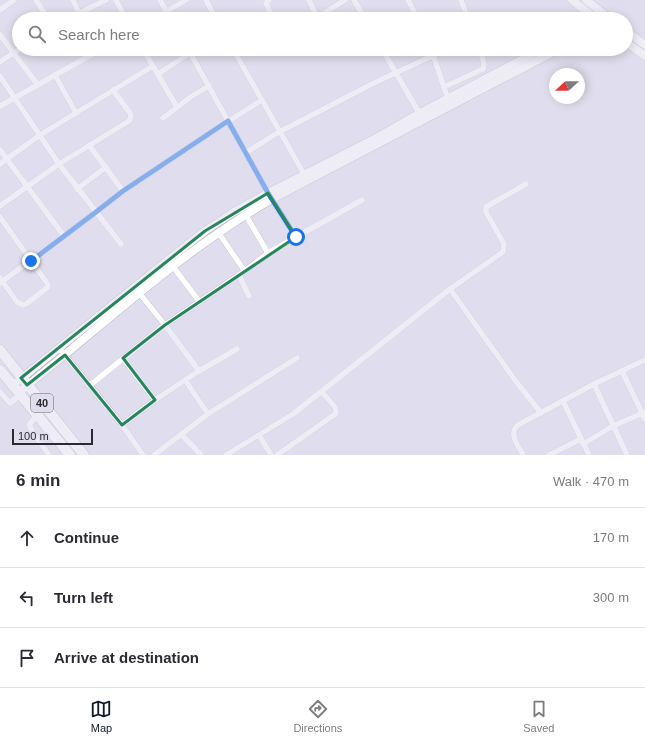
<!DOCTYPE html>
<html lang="en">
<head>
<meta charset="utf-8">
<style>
	:root { --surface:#fff; --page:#f2f2f3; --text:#2b2b33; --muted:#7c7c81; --line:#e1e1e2; --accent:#111827 }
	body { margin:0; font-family:Helvetica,sans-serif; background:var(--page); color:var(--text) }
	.compass { position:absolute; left:549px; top:68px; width:36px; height:36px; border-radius:50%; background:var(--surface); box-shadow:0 2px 10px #0003; rotate:249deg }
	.scale { position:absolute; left:12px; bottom:10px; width:81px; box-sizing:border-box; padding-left:4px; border:2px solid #2b2a30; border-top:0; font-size:11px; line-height:14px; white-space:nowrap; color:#2b2a30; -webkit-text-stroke:3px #e0deee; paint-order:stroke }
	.stop { position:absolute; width:12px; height:12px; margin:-9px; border:3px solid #1a73e8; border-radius:50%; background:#fff }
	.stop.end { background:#1a73e8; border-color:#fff; box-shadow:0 1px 4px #0008 }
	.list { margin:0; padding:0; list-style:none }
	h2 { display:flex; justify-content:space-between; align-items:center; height:52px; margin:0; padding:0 16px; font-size:17px }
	h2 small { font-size:13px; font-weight:400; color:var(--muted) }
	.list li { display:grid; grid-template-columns:26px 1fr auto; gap:12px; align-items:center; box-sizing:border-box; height:60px; padding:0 16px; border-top:1px solid var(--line) }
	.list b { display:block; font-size:15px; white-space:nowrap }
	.list em { font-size:13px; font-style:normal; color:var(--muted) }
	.icon { flex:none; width:22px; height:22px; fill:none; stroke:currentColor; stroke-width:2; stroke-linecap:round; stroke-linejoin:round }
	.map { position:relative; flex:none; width:645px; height:455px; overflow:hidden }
	.search { position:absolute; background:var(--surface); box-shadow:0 2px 10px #0003; left:12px; right:12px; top:12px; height:44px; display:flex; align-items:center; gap:10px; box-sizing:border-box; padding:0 14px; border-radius:22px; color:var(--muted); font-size:15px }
	.sheet { height:232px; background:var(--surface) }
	nav { display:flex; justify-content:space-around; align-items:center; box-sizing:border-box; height:56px; border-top:1px solid var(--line); background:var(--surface); font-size:11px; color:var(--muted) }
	nav a { display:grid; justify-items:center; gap:2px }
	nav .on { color:var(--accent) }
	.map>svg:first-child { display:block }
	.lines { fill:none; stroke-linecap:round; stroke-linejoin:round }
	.street-casing { stroke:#b2b0c0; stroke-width:6 }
	.secondary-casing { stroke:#b2b0c0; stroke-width:9 }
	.highway-casing { stroke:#b2b0c0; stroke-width:11 }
	.street { stroke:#fff; stroke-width:5.5 }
	.secondary { stroke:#fff; stroke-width:8 }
	.highway { stroke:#fff; stroke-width:10 }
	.route { stroke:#1a73e8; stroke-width:5 }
	.marked { fill:none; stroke:#29865c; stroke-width:3; stroke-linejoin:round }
	.labels { text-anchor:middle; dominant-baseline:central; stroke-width:4; stroke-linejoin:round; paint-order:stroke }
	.shield { fill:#e0deee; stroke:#616069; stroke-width:1 }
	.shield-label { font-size:11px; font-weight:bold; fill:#2b2a30 }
</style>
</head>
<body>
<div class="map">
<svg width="645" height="455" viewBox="0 0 645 455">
	<rect width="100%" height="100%" fill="#e0deee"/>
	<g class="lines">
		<g class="street-casing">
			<g id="street">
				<polyline points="36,0 48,19"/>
				<polyline points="73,0 82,19"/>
				<polyline points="116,0 126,19"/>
				<polyline points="160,0 171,19"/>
				<polyline points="206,0 216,19"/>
				<polyline points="269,0 266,3 273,19"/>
				<polyline points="309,0 317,17"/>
				<polyline points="354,0 365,19"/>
				<polyline points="408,0 418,19"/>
				<polyline points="461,0 468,19"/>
				<polyline points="0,10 14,0"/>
				<polyline points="67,19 106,0"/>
				<polyline points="154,19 186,0"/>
				<polyline points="315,19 345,0"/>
				<polyline points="0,35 38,85"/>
				<polyline points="143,49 177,107"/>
				<polyline points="233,49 304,174"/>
				<polyline points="382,49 421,116"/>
				<polyline points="431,49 448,99"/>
				<polyline points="0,62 19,49"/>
				<polyline points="158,74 190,53"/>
				<polyline points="55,75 76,113"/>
				<polyline points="0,76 59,164 121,244"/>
				<polyline points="444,87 483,69 484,64 480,49"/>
				<polyline points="0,106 91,55 96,51 95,49"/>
				<polyline points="163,118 192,96 209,86"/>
				<polyline points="89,145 123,191"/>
				<polyline points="0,150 64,236"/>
				<polyline points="245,153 279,132 376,82 447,49"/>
				<polyline points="0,164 40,135 153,66"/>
				<polyline points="77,189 106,167"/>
				<polyline points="0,206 59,164 129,121 131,117 130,113 113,90"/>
				<polyline points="245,214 268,253"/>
				<polyline points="0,217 47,283 48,287 26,304 23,305 17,302 0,278"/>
				<polyline points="218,232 244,270"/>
				<polyline points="296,237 362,200"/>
				<polyline points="171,264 199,301"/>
				<polyline points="239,275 249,296"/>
				<polyline points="0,283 96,212 123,191 213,131 262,100"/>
				<polyline points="450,289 503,252 504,244 486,212 486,207 526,184"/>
				<polyline points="140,294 165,325 199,371 185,380 208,414"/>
				<polyline points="59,348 122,425 143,455"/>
				<polyline points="199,371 237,349"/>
				<polyline points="622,371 645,419"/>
				<polyline points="89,386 165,325 239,275 268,253 296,237 268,193 188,49"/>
				<polyline points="0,392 10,403 20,395"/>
				<polyline points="155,400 185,380"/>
				<polyline points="563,401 589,455"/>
				<polyline points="46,408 37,415 29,425 35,435 49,455"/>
				<polyline points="122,425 155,400 123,358"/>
				<polyline points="181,434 201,455"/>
				<polyline points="259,435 271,455"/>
				<polyline points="583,444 613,426 645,412"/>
				<polyline points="154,455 208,414 297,358"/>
				<polyline points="226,455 293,414 450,289 515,380 541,413"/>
				<polyline points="277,455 334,415 336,413 335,407 322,392"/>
				<path d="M523,455C518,445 508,434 518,425L594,384"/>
				<polyline points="549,455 581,439"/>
				<polyline points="627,455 594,384 645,360"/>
			</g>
		</g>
		<g class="secondary-casing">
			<g id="secondary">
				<polyline points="572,0 596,19"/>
				<polyline points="586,0 610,19"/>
				<polyline points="626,31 645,45"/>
				<polyline points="626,42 645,56"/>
				<polyline points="12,386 168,260 205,231 234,212 268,193 378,137 420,113 542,49"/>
				<path d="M18,393C101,327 181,251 272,199L559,49"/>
			</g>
		</g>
		<g class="highway-casing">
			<g id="highway">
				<polyline points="0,350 84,455"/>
				<polyline points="0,370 70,455"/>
			</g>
		</g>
		<use href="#street" class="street"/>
		<use href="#secondary" class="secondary"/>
		<use href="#highway" class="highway"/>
	</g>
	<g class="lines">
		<polyline class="route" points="31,261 96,212 123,191 228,121 268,193 296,237"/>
	</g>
	<path d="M0 0H645V455H0ZM268,193L296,237L165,325L123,358L155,400L122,425L65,355L27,385L21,378L205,231Z" fill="#e0deee" fill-opacity=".55" fill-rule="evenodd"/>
	<path class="marked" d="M268,193L296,237L165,325L123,358L155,400L122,425L65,355L27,385L21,378L205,231Z"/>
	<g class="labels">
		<rect class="shield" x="31" y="394" width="22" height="18" rx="3"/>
		<g class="shield-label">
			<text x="42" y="403">40</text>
		</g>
	</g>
</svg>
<svg class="compass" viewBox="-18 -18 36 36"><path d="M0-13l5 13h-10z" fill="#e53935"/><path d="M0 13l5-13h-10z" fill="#7c7c81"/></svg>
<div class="scale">100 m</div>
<div class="stop" style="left:296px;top:237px"></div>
<div class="stop end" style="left:31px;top:261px"></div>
<div class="search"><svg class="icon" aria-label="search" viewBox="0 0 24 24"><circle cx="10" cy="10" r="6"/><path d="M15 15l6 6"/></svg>Search here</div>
</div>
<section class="sheet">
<h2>6 min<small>Walk · 470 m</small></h2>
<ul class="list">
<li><svg class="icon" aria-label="ahead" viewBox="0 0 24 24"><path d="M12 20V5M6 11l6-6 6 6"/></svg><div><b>Continue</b></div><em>170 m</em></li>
<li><svg class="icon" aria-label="left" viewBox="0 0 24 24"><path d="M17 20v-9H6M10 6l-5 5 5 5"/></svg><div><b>Turn left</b></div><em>300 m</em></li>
<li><svg class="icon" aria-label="arrive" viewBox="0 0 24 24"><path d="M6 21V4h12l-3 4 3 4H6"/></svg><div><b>Arrive at destination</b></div></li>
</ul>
</section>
<nav>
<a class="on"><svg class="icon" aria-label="map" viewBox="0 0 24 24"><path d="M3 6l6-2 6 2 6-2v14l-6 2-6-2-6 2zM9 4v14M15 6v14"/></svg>Map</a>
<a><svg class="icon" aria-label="directions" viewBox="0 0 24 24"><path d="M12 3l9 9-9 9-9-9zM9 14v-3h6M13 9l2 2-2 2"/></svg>Directions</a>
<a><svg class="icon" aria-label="saved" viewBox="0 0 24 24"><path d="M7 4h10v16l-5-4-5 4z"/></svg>Saved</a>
</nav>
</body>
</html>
